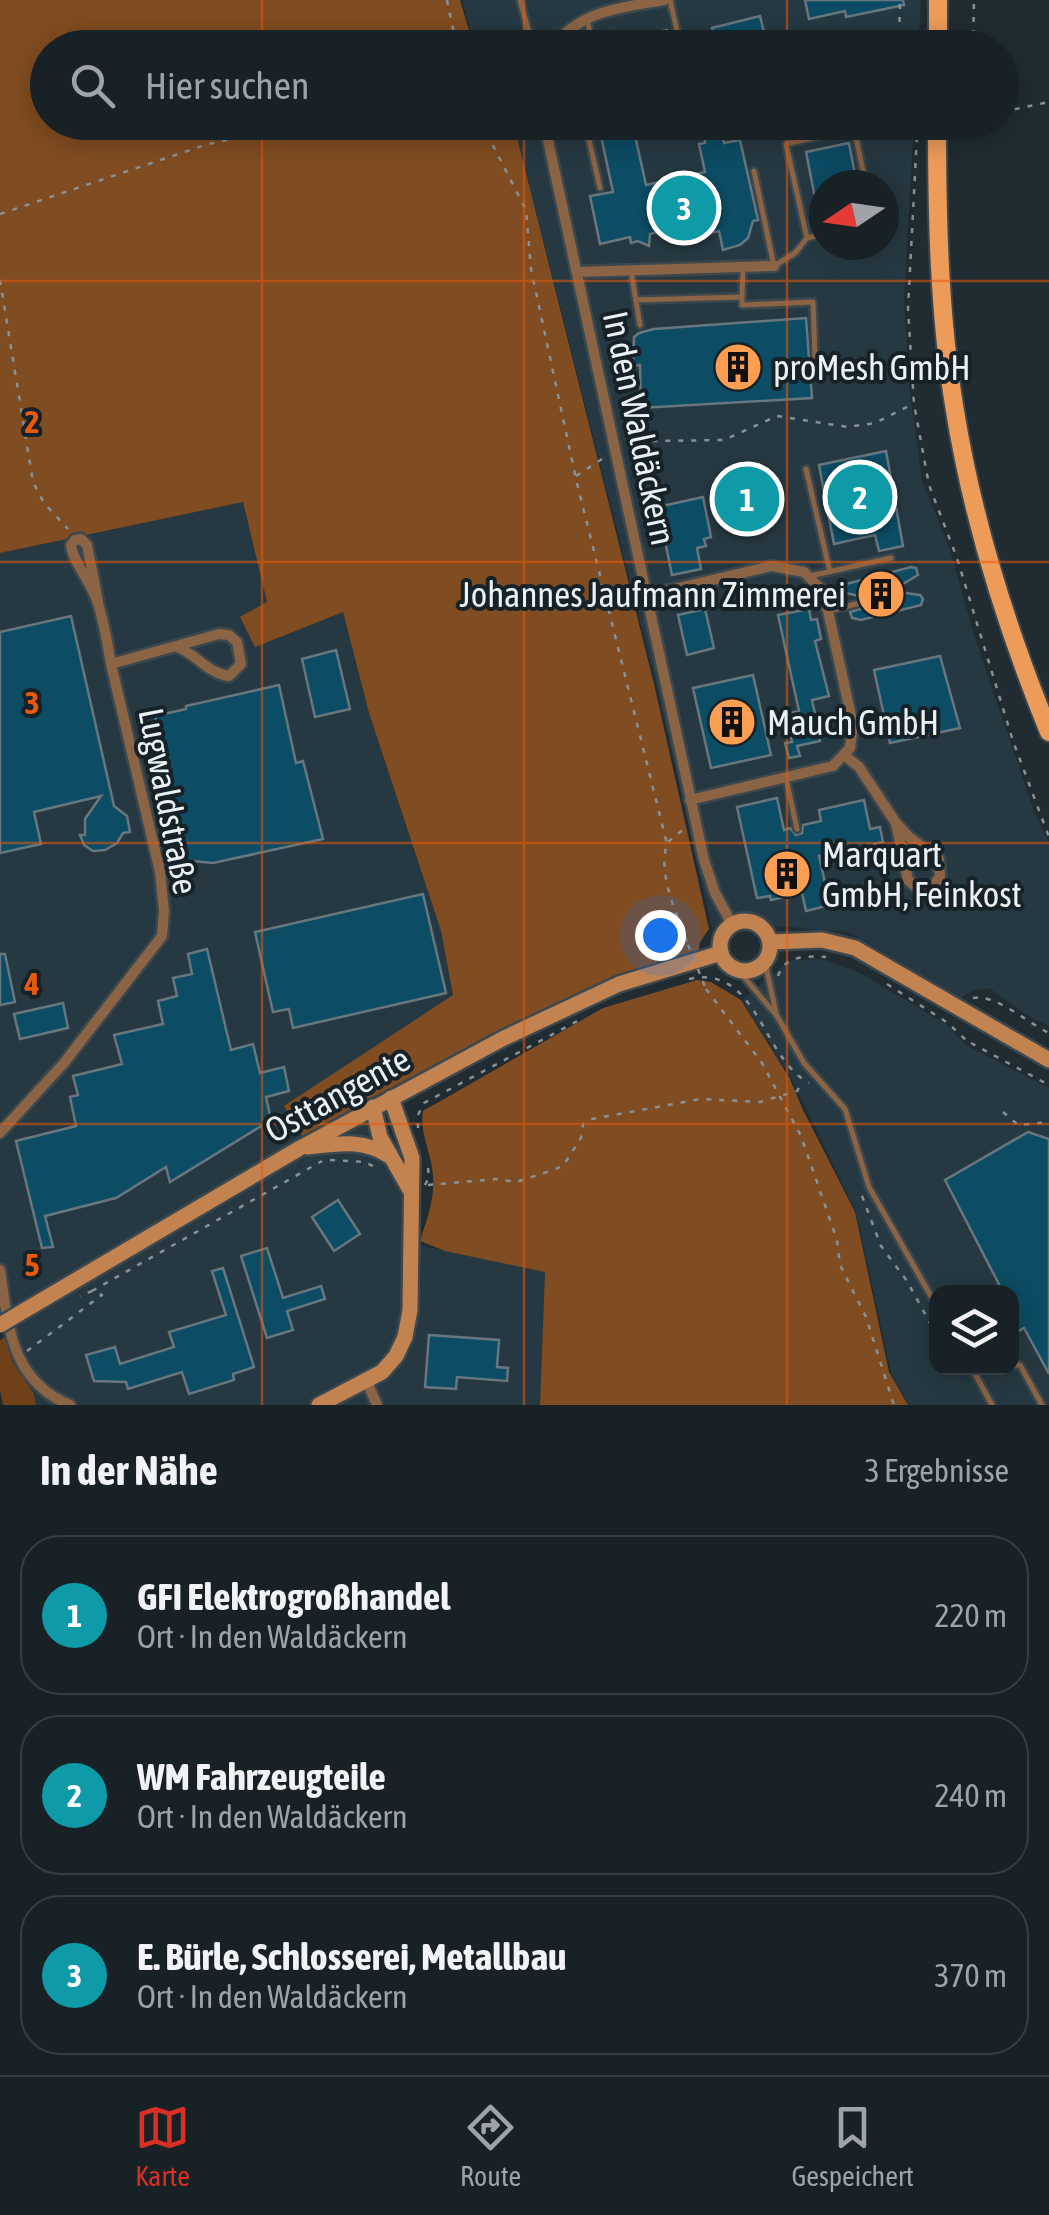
<!DOCTYPE html>
<html lang="de">
<head>
<meta charset="utf-8">
<style>
	:root { --surface:#182126; --page:#21292e; --text:#f1f3f6; --muted:#9fa3a7; --line:#363e43; --accent:#d93025 }
	body { margin:0; font-family:"Asap Condensed",sans-serif; background:var(--page); color:var(--text) }
	.controls { position:absolute; right:30px; bottom:30px; display:grid; overflow:hidden; border-radius:20px; box-shadow:0 5px 25px #0003 }
	.controls button { width:90px; height:90px; display:grid; place-items:center; padding:0; border:0; border-bottom:2px solid var(--line); background:var(--surface); color:var(--text); font:50px sans-serif }
	.compass { position:absolute; left:809px; top:170px; width:90px; height:90px; border-radius:50%; background:var(--surface); box-shadow:0 5px 25px #0003; rotate:257deg }
	.you { position:absolute; left:660px; top:935px; width:35px; height:35px; margin:-25px; border:8px solid #fff; border-radius:50%; background:#1a73e8; box-shadow:0 0 0 15px #1a73e833 }
	.badge { display:grid; place-items:center; width:65px; height:65px; border-radius:50%; background:var(--accent); color:#fff; font-size:32px; font-weight:700 }
	.pin { position:absolute; translate:-50% -50%; border:5px solid #fff; box-shadow:0 2px 10px #0006 }
	.list { margin:0; padding:0; list-style:none }
	h2 { display:flex; justify-content:space-between; align-items:center; height:130px; margin:0; padding:0 40px; font-size:42px }
	h2 small { font-size:32px; font-weight:400; color:var(--muted) }
	.list li { display:grid; grid-template-columns:65px 1fr auto; gap:30px; align-items:center; box-sizing:border-box; height:160px; margin:0 20px 20px; padding:0 20px; border:2px solid var(--line); border-radius:40px }
	.list b { display:block; font-size:38px; white-space:nowrap }
	.list p { margin:0; font-size:32px; white-space:nowrap; color:var(--muted) }
	.list em { font-size:32px; font-style:normal; color:var(--muted) }
	.icon { flex:none; width:55px; height:55px; fill:none; stroke:currentColor; stroke-width:2; stroke-linecap:round; stroke-linejoin:round }
	.map { position:relative; flex:none; width:1049px; height:1405px; overflow:hidden }
	.search { position:absolute; background:var(--surface); box-shadow:0 5px 25px #0003; left:30px; right:30px; top:30px; height:110px; display:flex; align-items:center; gap:25px; box-sizing:border-box; padding:0 35px; border-radius:55px; color:var(--muted); font-size:38px }
	.sheet { height:670px; background:var(--surface) }
	nav { display:flex; justify-content:space-around; align-items:center; box-sizing:border-box; height:140px; border-top:2px solid var(--line); background:var(--surface); font-size:28px; color:var(--muted) }
	nav a { display:grid; justify-items:center; gap:5px }
	nav .on { color:var(--accent) }
	.map>svg:first-child { display:block }
	.built { fill:#263942; fill-rule:evenodd }
	.green { fill:#704119 }
	.forest { fill:#804c21 }
	.building { fill:#0c4c64; stroke:#68767d; stroke-width:2.5 }
	.lines { fill:none; stroke-linecap:round; stroke-linejoin:round }
	.lane-casing { stroke:#3c484d; stroke-width:10 }
	.street-casing { stroke:#3c484d; stroke-width:15 }
	.secondary-casing { stroke:#3c484d; stroke-width:20 }
	.primary-casing { stroke:#3c484d; stroke-width:22 }
	.path { stroke:#879196; stroke-width:2.5; stroke-dasharray:5 8; stroke-linecap:butt }
	.lane { stroke:#8b6445; stroke-width:5 }
	.street { stroke:#8b6445; stroke-width:10 }
	.secondary { stroke:#c38351; stroke-width:15 }
	.primary { stroke:#ed9b59; stroke-width:18 }
	.secondary-bridge-casing { stroke:#3c484d; stroke-width:20; stroke-linecap:butt }
	.path-bridge { stroke:#879196; stroke-width:2.5; stroke-dasharray:5 8; stroke-linecap:butt }
	.secondary-bridge { stroke:#c38351; stroke-width:15 }
	.grid { fill:none; stroke:#e8590c; stroke-width:2.5; stroke-opacity:0.55 }
	.labels { text-anchor:middle; dominant-baseline:central; stroke-width:8; stroke-linejoin:round; paint-order:stroke }
	.poi-label { font-size:35px; fill:#e9f1f5; stroke:#172228; text-anchor:start }
	.street-label { font-size:35px; fill:#e9f1f5; stroke:#172228 }
	.grid-label { font-size:32px; text-anchor:middle; font-weight:bold; fill:#e8590c; stroke:#172228; stroke-width:8; stroke-linejoin:round; paint-order:stroke }
</style>
</head>
<body>
<div class="map">
<svg width="1049" height="1405" viewBox="0 0 1049 1405">
	<rect width="100%" height="100%" fill="#202c32"/>
	<g class="built">
		<polygon points="462,0 921,0 918,48 475,47"/>
		<path d="M510,123H914L904,298L909,387L922,480L950,550L974,635L1034,811L1049,843V1026L1028,1016L989,988L974,990L960,998L849,932L766,925L747,916L730,918L712,928L656,684L517,137ZM824,185H884V245H824Z"/>
		<polygon points="243,502 267,602 343,612 369,713 441,931 453,995 397,1055 403,1089 366,1108 407,1199 409,1243 545,1272 540,1405 36,1405 34,1394 12,1361 0,1314 0,553"/>
		<path d="M820,959L858,972L946,1024L964,1044L1049,1088V1405H909L891,1372L856,1212L791,1078L742,1000L786,964L794,960ZM936,1292H1012V1368H936Z"/>
	</g>
	<polygon class="green" points="5,1337 12,1361 34,1394 36,1405 3,1405 0,1390 0,1340"/>
	<g class="forest">
		<polygon points="0,0 460,0 474,47 48,48 48,122 510,123 517,137 654,684 709,929 700,942 698,955 585,989 503,1034 478,1043 357,1105 304,1139 284,1106 453,995 441,931 369,713 343,612 255,647 240,617 267,602 243,502 0,553"/>
		<path d="M697,980L711,982L741,1000L790,1079L803,1110L855,1212L889,1372L908,1405H540L545,1272L445,1251L420,1241C427,1219 435,1199 433,1176C432,1154 419,1132 423,1111L603,1008Z"/>
	</g>
	<g class="building">
		<polygon points="805,0 903,0 904,5 846,17 845,11 809,19"/>
		<polygon points="760,16 768,48 716,48 712,28"/>
		<polygon points="667,30 670,48 602,48 600,35 614,31 616,41"/>
		<polygon points="598,122 632,122 646,185 705,172 699,144 705,143 705,122 720,122 724,143 740,140 758,220 753,221 748,238 740,245 723,250 719,231 671,242 668,229 650,234 649,246 638,241 631,243 630,237 600,244 590,196 613,192"/>
		<polygon points="849,143 857,185 824,185 824,218 819,218 806,152"/>
		<polygon points="806,318 812,398 641,408 640,365 633,366 634,337 639,333 654,329"/>
		<polygon points="886,451 903,546 879,551 875,535 834,544 819,465"/>
		<polygon points="759,464 771,525 736,533 724,472"/>
		<polygon points="703,497 711,537 704,539 706,546 697,548 701,569 672,575 658,507"/>
		<polygon points="911,567 916,568 918,575 891,591 920,595 923,599 921,605 861,620 852,618 850,612 864,608 866,602 863,597 846,593 844,589 846,584"/>
		<polygon points="705,609 714,648 687,655 678,615"/>
		<polygon points="809,609 811,620 817,619 821,639 815,641 829,696 812,700 817,722 822,721 824,734 819,735 820,741 797,746 800,756 789,758 785,743 792,742 786,714 799,711 778,615"/>
		<polygon points="71,616 114,806 127,816 130,832 123,833 117,843 105,850 93,851 84,845 80,835 85,835 85,819 101,796 34,812 41,844 0,853 0,632"/>
		<polygon points="336,650 350,709 315,717 302,659"/>
		<polygon points="940,656 960,728 890,743 874,670"/>
		<polygon points="753,675 771,755 711,768 693,688"/>
		<polygon points="279,685 296,763 303,761 323,839 213,863 183,860 155,716 186,709 186,706"/>
		<polygon points="777,798 784,830 790,828 796,835 802,833 803,825 821,821 819,810 864,800 870,829 880,827 883,842 819,856 830,905 806,911 802,893 771,900 770,896 757,898 737,807"/>
		<polygon points="423,894 446,993 293,1028 289,1009 273,1012 255,932"/>
		<polygon points="207,949 231,1050 253,1044 260,1073 284,1067 289,1091 266,1097 271,1120 170,1182 166,1167 116,1198 45,1216 53,1247 42,1248 16,1141 76,1126 70,1097 78,1095 73,1076 122,1064 114,1035 163,1024 158,1001 177,996 173,978 192,974 188,954"/>
		<polygon points="0,954 5,954 15,1002 0,1005"/>
		<polygon points="63,1003 68,1028 20,1039 14,1014"/>
		<polygon points="1028,1132 1049,1139 1049,1374 1024,1328 1012,1335 1012,1292 1003,1292 945,1180"/>
		<polygon points="338,1200 360,1234 334,1251 312,1217"/>
		<polygon points="267,1248 283,1298 321,1286 325,1299 287,1311 293,1330 267,1338 241,1256"/>
		<polygon points="223,1268 254,1367 233,1374 234,1380 189,1394 182,1372 128,1389 126,1382 94,1381 86,1355 115,1347 120,1364 174,1347 169,1332 226,1315 212,1271"/>
		<polygon points="429,1335 499,1340 497,1367 508,1368 507,1381 457,1377 456,1389 425,1387"/>
	</g>
	<g class="lines">
		<g class="lane-casing">
			<g id="lane">
				<polyline points="520,0 533,48"/>
				<polyline points="670,0 681,48"/>
				<polyline points="587,20 594,48"/>
				<polyline points="585,122 600,188"/>
				<polyline points="698,122 701,134"/>
				<polyline points="754,171 774,266 795,253 807,238 786,144 854,128 866,185"/>
				<polyline points="807,238 824,234"/>
				<polyline points="631,271 640,325"/>
				<polyline points="742,297 742,305 813,302 815,358"/>
				<polyline points="636,300 742,297 743,269"/>
				<polyline points="806,469 830,572"/>
				<polyline points="810,576 891,558"/>
				<polyline points="828,611 860,603"/>
				<polyline points="786,778 797,829"/>
				<polyline points="765,962 776,1013"/>
				<polyline points="738,970 777,1016 804,1063 845,1109 869,1187 936,1305"/>
				<polyline points="1012,1365 1020,1365 1042,1405"/>
				<polyline points="972,1368 992,1405"/>
			</g>
		</g>
		<g class="street-casing">
			<g id="street">
				<path d="M552,48C580,10 621,8 664,0"/>
				<polyline points="544,122 704,860 715,893 732,924"/>
				<polyline points="578,272 774,266"/>
				<polyline points="648,595 772,566 804,572 822,590 828,611 853,725 850,748 833,766 690,800"/>
				<path d="M98,601L87,545L81,539L75,540L71,545C72,560 90,581 96,598C104,619 107,642 111,664"/>
				<polyline points="845,756 859,767 896,823 908,880 916,887 934,885 940,877 939,859 909,837 896,823"/>
				<path d="M0,1133L64,1063L162,936L164,911L160,872L111,664L219,634L229,635L237,642L241,664L229,676C208,674 196,653 175,646"/>
				<path d="M0,1270C8,1326 11,1381 70,1405"/>
				<polyline points="367,1382 377,1405"/>
			</g>
		</g>
		<g class="secondary-casing">
			<g id="secondary">
				<circle cx="745" cy="946" r="25"/>
				<polyline points="770,942 822,940 855,948 1049,1060"/>
				<polyline points="373,1107 380,1137 410,1190"/>
				<path d="M308,1147C340,1143 364,1139 391,1157"/>
				<polyline points="27,1309 300,1148 504,1038 619,984 721,953"/>
				<polyline points="319,1405 382,1372 396,1356 405,1337 410,1310 412,1158 391,1098"/>
			</g>
		</g>
		<g class="primary-casing">
			<g id="primary">
				<polyline points="938,0 938,48"/>
				<path d="M937,122C937,219 939,316 955,411C973,522 1007,629 1049,732"/>
			</g>
		</g>
		<g class="path">
			<polyline points="447,0 457,48"/>
			<polyline points="899,48 900,0"/>
			<polyline points="973,48 974,0"/>
			<polyline points="1002,112 1049,102"/>
			<path d="M481,122L526,210L531,269L576,479L667,844C657,875 678,916 688,945"/>
			<polyline points="897,122 917,135 908,309 914,404 929,485 957,558 1013,741 1049,837"/>
			<polyline points="0,214 208,144 314,122"/>
			<polyline points="0,280 33,482 44,503 68,529"/>
			<polyline points="627,447 653,441 724,440 777,416 848,427 875,423 913,404"/>
			<polyline points="576,476 602,459"/>
			<polyline points="668,842 685,828"/>
			<path d="M778,976C785,955 806,956 826,957"/>
			<path d="M689,979C758,964 761,1057 809,1083"/>
			<polyline points="887,984 948,1023 968,1042"/>
			<polyline points="706,989 762,1063 801,1136 837,1240 840,1265 866,1317 894,1405"/>
			<path d="M973,998C994,993 1028,1023 1049,1033"/>
			<polyline points="971,1043 1049,1085"/>
			<polyline points="1003,1112 1018,1125 1049,1122"/>
			<polyline points="418,1128 418,1115 424,1103 583,1018"/>
			<polyline points="330,1160 365,1162 380,1170"/>
			<polyline points="425,1185 429,1177 427,1160"/>
			<polyline points="428,1185 496,1179 516,1182 550,1171 563,1166 581,1138 583,1124 592,1119 701,1099 760,1102 797,1091 803,1081"/>
			<polyline points="862,1196 881,1246 907,1281 936,1334"/>
			<polyline points="92,1291 322,1161"/>
			<polyline points="1012,1346 1019,1355"/>
			<polyline points="27,1351 102,1295 92,1291 80,1296"/>
		</g>
		<use href="#lane" class="lane"/>
		<use href="#street" class="street"/>
		<use href="#secondary" class="secondary"/>
		<use href="#primary" class="primary"/>
		<g class="secondary-bridge-casing">
			<polyline id="secondary-bridge" points="0,1325 27,1309"/>
		</g>
		<polyline class="path-bridge" points="688,945 706,989"/>
		<use href="#secondary-bridge" class="secondary-bridge"/>
	</g>
	<path class="grid" d="M262,0V48M524,0V48M787,0V48M262,122V1405M524,122V1405M787,122V1405M0,281H1049M0,562H1049M0,843H1049M0,1124H1049"/>
	<defs>
		<g id="building-disc" transform="scale(2.5)"><circle r="9.5" fill="#fb9e51" stroke="#172228"/><path d="M-4-6H4V6H1V3H-1V6H-4ZM-2.5-4.3h1.7v1.8h-1.7ZM.8-4.3h1.7v1.8H.8ZM-2.5-1h1.7V.8h-1.7ZM.8-1h1.7V.8H.8Z" fill="#111"/></g>
	</defs>
	<g fill-rule="evenodd">
		<use href="#building-disc" x="738" y="367"/>
		<use href="#building-disc" x="881" y="594"/>
		<use href="#building-disc" x="732" y="722"/>
		<use href="#building-disc" x="787" y="874"/>
	</g>
	<g class="labels">
		<g class="poi-label">
			<text x="773" y="367">proMesh GmbH</text>
			<text x="846" y="594" text-anchor="end">Johannes Jaufmann Zimmerei</text>
			<text x="767" y="722">Mauch GmbH</text>
			<text x="822" y="854">Marquart<tspan x="822" dy="40">GmbH, Feinkost</tspan></text>
		</g>
		<g class="street-label">
			<text transform="translate(640 428) rotate(78)">In den Waldäckern</text>
			<text transform="translate(169 801) rotate(79)">Lugwaldstraße</text>
			<text transform="translate(337 1094) rotate(-29)">Osttangente</text>
		</g>
	</g>
	<g class="grid-label">
		<text x="32" y="433">2</text>
		<text x="32" y="714">3</text>
		<text x="32" y="995">4</text>
		<text x="32" y="1276">5</text>
	</g>
</svg>
<div class="controls">
<button><svg class="icon" aria-label="layers" viewBox="0 0 24 24"><path d="M12 4l9 5-9 5-9-5zM3 14l9 5 9-5"/></svg></button>
</div>
<svg class="compass" viewBox="-18 -18 36 36"><path d="M0-13l5 13h-10z" fill="#e53935"/><path d="M0 13l5-13h-10z" fill="#9fa3a7"/></svg>
<div class="you"></div>
<div class="pin badge" style="left:747px;top:499px;background:#0f9aa8">1</div>
<div class="pin badge" style="left:860px;top:497px;background:#0f9aa8">2</div>
<div class="pin badge" style="left:684px;top:208px;background:#0f9aa8">3</div>
<div class="search"><svg class="icon" aria-label="search" viewBox="0 0 24 24"><circle cx="10" cy="10" r="6"/><path d="M15 15l6 6"/></svg>Hier suchen</div>
</div>
<section class="sheet">
<h2>In der Nähe<small>3 Ergebnisse</small></h2>
<ul class="list">
<li><span class="badge" style="background:#0f9aa8">1</span><div><b>GFI Elektrogroßhandel</b><p>Ort · In den Waldäckern</p></div><em>220 m</em></li>
<li><span class="badge" style="background:#0f9aa8">2</span><div><b>WM Fahrzeugteile</b><p>Ort · In den Waldäckern</p></div><em>240 m</em></li>
<li><span class="badge" style="background:#0f9aa8">3</span><div><b>E. Bürle, Schlosserei, Metallbau</b><p>Ort · In den Waldäckern</p></div><em>370 m</em></li>
</ul>
</section>
<nav>
<a class="on"><svg class="icon" aria-label="map" viewBox="0 0 24 24"><path d="M3 6l6-2 6 2 6-2v14l-6 2-6-2-6 2zM9 4v14M15 6v14"/></svg>Karte</a>
<a><svg class="icon" aria-label="directions" viewBox="0 0 24 24"><path d="M12 3l9 9-9 9-9-9zM9 14v-3h6M13 9l2 2-2 2"/></svg>Route</a>
<a><svg class="icon" aria-label="saved" viewBox="0 0 24 24"><path d="M7 4h10v16l-5-4-5 4z"/></svg>Gespeichert</a>
</nav>
</body>
</html>
